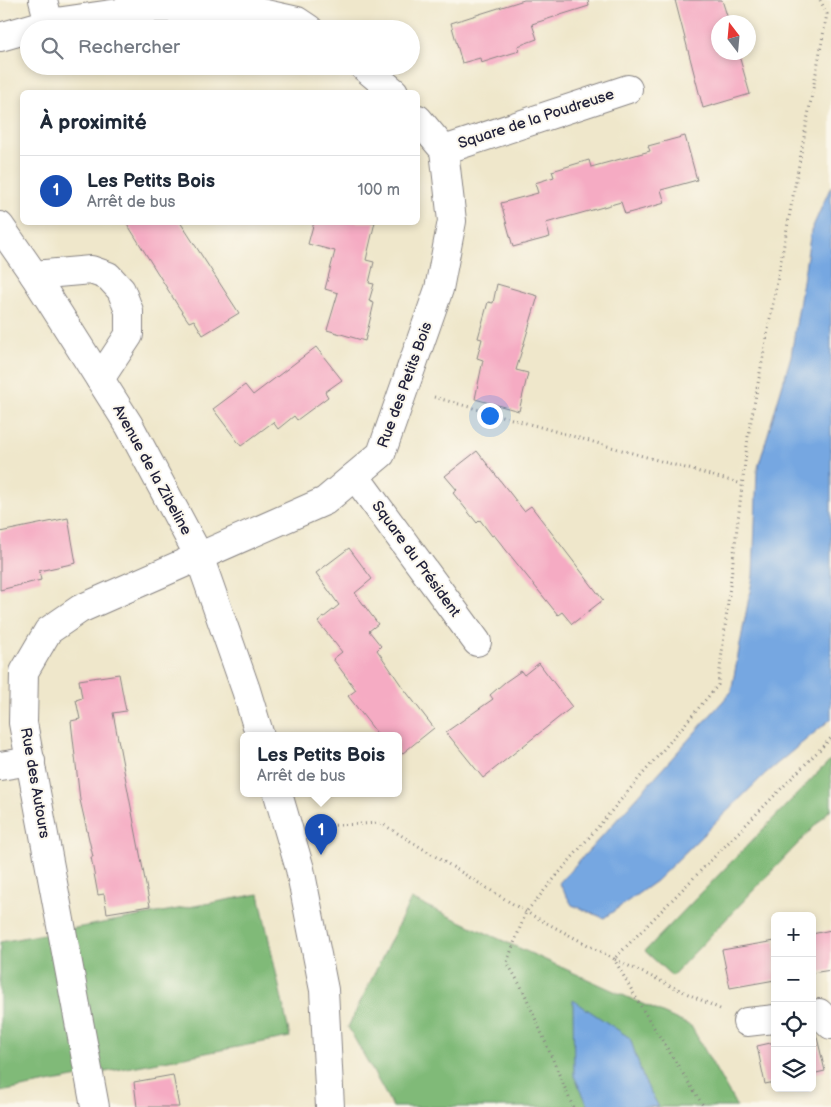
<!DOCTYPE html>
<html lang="fr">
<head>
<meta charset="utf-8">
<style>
	:root { --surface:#fff; --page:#f2f2f3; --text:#1f2937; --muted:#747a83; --line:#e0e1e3; --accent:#2563eb }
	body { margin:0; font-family:"Balsamiq Sans",sans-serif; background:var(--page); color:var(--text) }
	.controls { position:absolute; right:15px; bottom:15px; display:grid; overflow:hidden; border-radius:8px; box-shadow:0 2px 8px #0003 }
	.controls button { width:45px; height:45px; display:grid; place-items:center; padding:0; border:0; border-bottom:1px solid var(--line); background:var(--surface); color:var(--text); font:25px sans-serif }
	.compass { position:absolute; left:711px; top:15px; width:45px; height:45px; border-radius:50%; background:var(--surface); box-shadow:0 2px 8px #0003; rotate:344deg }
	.you { position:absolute; left:489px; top:415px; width:18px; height:18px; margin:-12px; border:4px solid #fff; border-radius:50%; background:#1a73e8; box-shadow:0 0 0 8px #1a73e833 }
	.badge { display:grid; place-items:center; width:32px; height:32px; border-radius:50%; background:var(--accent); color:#fff; font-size:16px; font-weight:700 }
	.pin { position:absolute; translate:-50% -41px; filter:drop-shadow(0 1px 2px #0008) }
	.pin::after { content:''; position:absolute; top:26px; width:18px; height:15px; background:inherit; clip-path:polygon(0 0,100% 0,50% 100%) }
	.popup { position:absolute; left:240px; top:732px; width:162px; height:65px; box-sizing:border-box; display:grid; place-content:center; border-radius:8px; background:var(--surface); filter:drop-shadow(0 1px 4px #0005); font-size:16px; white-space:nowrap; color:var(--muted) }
	.popup b { font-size:19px; color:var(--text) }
	.popup::after { content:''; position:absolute; left:50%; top:100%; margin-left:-10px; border:10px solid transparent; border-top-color:var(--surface) }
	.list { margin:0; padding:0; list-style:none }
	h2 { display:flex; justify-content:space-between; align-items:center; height:65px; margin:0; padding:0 20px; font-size:21px }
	h2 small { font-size:16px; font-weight:400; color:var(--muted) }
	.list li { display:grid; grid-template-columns:32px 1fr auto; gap:15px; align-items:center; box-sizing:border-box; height:70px; padding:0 20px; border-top:1px solid var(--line) }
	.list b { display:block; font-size:19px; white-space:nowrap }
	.list p { margin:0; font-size:16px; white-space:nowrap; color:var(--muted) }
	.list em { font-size:16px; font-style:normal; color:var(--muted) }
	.icon { flex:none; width:28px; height:28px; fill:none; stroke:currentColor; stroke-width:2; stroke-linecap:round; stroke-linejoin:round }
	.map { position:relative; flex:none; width:831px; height:1107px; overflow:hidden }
	.search { position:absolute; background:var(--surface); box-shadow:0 2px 8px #0003; left:20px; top:20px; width:400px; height:55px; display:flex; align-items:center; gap:12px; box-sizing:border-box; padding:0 18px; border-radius:28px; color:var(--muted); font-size:19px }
	.panel { position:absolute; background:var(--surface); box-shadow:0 2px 8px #0003; left:20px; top:90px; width:400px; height:135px; border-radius:8px }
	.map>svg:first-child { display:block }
	.forest { fill:#80ba78; stroke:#516e5a }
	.water { fill:#76a7e1; stroke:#4c648e }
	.building { fill:#f5abc3 }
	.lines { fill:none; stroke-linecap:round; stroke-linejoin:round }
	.minor-casing { stroke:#888483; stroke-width:30 }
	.path { stroke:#888483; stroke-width:3; stroke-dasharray:1 4; stroke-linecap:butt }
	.minor { stroke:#fff; stroke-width:28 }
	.labels { text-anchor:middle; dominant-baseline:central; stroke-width:4; stroke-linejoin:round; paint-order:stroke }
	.street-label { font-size:15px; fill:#22223b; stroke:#fbf7ec }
</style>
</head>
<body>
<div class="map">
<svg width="831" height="1107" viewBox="0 0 831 1107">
	<rect width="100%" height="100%" fill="#fbf7ec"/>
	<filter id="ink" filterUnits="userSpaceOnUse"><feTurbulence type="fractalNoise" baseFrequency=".02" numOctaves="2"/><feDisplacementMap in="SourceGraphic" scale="10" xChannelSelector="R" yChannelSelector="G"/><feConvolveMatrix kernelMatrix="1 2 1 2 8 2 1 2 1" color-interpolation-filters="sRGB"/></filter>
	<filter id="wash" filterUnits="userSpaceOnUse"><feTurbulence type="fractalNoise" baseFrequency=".0096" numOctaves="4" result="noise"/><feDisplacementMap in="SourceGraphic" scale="20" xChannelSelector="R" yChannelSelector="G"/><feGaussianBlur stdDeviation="1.12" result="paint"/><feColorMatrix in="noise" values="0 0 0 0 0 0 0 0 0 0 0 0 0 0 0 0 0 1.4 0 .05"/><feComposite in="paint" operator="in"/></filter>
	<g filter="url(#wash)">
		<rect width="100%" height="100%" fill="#efe7cb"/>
		<g class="forest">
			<polygon points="831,759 831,809 672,976 645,951"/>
			<polygon points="259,894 290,1037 0,1092 0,942"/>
			<polygon points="411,899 691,1026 737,1107 393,1107 348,1027"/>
		</g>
		<g class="water">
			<polygon points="831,186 831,719 766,773 656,881 604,918 572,905 559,883 613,824 731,692 753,576 757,471 791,356 811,231"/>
			<polygon points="573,1000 630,1038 644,1080 659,1107 589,1107 574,1076"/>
		</g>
		<g id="blocks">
			<g class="building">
				<polygon points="524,0 588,0 589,6 532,24 537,39 518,46 519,51 481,63 480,58 462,63 451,23"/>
				<polygon points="675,0 722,0 729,22 718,22 718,52 738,52 750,94 703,108"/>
				<polygon points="685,136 697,180 661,190 665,203 625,214 621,202 546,223 550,237 513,247 501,203 538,193 535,183 554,177 552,171 589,160 591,167 650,151 648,146"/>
				<polygon points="126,222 180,222 239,313 203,335 194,320 189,322 178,306"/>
				<polygon points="314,222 375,222 366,260 374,262 369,283 374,284 369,301 374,303 365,341 327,330 338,293 325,289 335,251 308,244"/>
				<polygon points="497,284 538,296 516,370 528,373 519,411 475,399 483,360 477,358 482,339 478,338 488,302 493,303"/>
				<polygon points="316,347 342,380 325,392 328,397 297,420 294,416 278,429 273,422 241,446 213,409 245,385 253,395"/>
				<polygon points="477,451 524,511 531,506 603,600 572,624 562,612 558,615 494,535 492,536 480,520 477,523 453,493 457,490 445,476"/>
				<polygon points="68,518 76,563 39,571 41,580 0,590 0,532"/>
				<polygon points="349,548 372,579 355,593 378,624 369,631 381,646 377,650 401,685 434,728 398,757 398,736 379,736 348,696 356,690 333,659 342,652 318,622 339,605 316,573"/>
				<polygon points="539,663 572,707 483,778 446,732 493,699 490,695 505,682 521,671 524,675"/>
				<polygon points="119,674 126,711 113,713 150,906 107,913 104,894 98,895 91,857 93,857 80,800 71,721 80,719 76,700 82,698 79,680"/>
				<polygon points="831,930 831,970 812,973 812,934"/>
				<polygon points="775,941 775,980 730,988 722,950"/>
				<polygon points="816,1033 825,1071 812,1074 812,1034"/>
				<polygon points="775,1042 775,1082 765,1084 757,1046"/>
				<polygon points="173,1075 179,1107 137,1107 134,1082"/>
			</g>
		</g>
	</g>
	<g filter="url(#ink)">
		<use href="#blocks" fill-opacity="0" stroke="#888483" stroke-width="1"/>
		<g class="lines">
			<g class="minor-casing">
				<g id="minor">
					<polyline points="43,0 49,23"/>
					<polyline points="0,37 49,23 153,8 243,9 297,21 309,29"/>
					<polyline points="363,66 394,92"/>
					<polyline points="444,150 628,89"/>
					<polyline points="0,226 34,275 129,425 199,556 246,690 260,736"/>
					<polyline points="34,275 91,270 108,276 121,290 129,311 129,335 100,379"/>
					<polyline points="355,476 477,642"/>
					<polyline points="0,766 31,761"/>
					<polyline points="278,794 300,869 324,990 330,1107"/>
					<polyline points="812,1014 819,1013 831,1025"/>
					<polyline points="747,1022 775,1019"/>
					<polyline points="95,1107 23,723 24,672 48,631 80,609 325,501 381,454 439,289 452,221 444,150 418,119"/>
				</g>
			</g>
			<g class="path">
				<polyline points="434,397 742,484"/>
				<polyline points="320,826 381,823 526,912 614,959 643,1010 704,1107"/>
				<polyline points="720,1009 614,959 831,738"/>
				<polyline points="573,1107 524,992 507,962 526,912 718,685 748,437 827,14 820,0"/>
			</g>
			<use href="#minor" class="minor"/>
		</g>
	</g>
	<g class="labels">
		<g class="street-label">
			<text transform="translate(536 119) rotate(-18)">Square de la Poudreuse</text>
			<text transform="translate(405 385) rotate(-70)">Rue des Petits Bois</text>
			<text transform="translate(152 470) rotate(61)">Avenue de la Zibeline</text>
			<text transform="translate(416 559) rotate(54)">Square du Président</text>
			<text transform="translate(35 783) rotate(80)">Rue des Autours</text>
		</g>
	</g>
</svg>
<div class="controls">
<button>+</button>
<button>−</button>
<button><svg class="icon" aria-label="locate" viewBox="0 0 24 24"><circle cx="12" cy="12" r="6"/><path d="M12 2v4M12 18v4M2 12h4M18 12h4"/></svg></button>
<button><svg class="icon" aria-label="layers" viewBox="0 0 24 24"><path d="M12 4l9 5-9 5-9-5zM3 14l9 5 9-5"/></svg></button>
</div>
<svg class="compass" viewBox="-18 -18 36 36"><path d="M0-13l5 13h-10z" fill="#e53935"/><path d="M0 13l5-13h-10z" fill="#747a83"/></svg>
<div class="you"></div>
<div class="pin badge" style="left:321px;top:855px;background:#1a4fb4">1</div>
<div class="popup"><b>Les Petits Bois</b>Arrêt de bus</div>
<div class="search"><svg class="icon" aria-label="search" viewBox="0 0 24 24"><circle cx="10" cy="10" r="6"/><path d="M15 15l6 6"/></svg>Rechercher</div>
<section class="panel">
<h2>À proximité<small></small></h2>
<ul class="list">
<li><span class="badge" style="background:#1a4fb4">1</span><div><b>Les Petits Bois</b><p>Arrêt de bus</p></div><em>100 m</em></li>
</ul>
</section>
</div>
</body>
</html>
